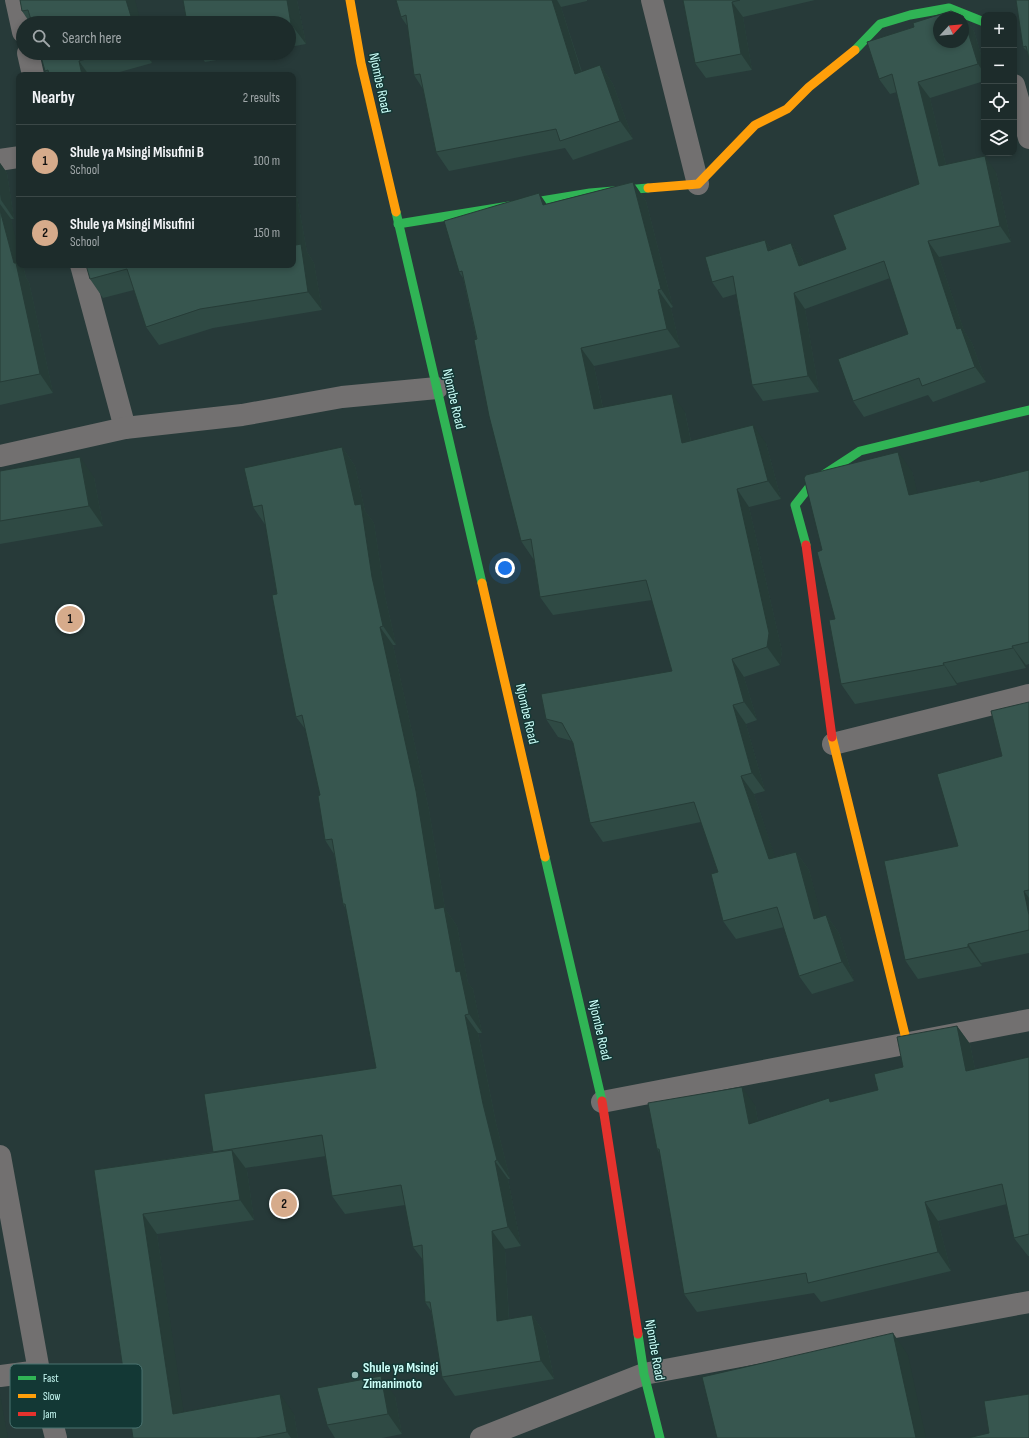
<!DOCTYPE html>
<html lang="en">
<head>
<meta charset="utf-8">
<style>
	:root { --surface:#1d2c2b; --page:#253433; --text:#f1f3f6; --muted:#a0a7a9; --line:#3b4847; --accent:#d6ab8b }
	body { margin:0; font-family:"Sofia Sans Condensed",sans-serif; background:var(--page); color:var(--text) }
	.controls { position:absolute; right:12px; top:12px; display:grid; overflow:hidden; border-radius:8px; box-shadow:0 2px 6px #0003 }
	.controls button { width:36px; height:36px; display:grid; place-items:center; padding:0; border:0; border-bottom:1px solid var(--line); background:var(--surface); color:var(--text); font:20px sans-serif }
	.compass { position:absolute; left:933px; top:12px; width:36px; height:36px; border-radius:50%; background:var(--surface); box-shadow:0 2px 6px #0003; rotate:64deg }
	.you { position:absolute; left:505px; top:568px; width:14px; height:14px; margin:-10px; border:3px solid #fff; border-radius:50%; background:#1a73e8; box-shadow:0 0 0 6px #1a73e833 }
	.badge { display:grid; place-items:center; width:26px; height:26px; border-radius:50%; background:var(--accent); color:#111; font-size:13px; font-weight:700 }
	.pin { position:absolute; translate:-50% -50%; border:2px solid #fff; box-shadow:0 1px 4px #0006 }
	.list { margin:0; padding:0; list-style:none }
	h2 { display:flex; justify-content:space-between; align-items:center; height:52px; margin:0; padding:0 16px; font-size:17px }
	h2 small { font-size:13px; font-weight:400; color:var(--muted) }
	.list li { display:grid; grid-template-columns:26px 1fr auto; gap:12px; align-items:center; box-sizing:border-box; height:72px; padding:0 16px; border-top:1px solid var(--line) }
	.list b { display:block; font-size:15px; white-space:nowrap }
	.list p { margin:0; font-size:13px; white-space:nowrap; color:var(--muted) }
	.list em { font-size:13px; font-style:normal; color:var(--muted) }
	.icon { flex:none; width:22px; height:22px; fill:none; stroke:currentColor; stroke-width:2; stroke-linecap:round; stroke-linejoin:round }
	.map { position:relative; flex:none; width:1029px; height:1438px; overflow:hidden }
	.search { position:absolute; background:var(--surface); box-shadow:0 2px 6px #0003; left:16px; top:16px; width:280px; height:44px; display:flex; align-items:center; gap:10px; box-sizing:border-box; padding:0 14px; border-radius:22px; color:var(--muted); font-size:15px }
	.panel { position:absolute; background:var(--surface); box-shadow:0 2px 6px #0003; left:16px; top:72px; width:280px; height:196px; border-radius:8px }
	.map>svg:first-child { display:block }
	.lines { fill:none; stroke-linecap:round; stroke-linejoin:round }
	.street { stroke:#727070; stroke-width:22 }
	.fast { stroke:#30b455; stroke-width:9 }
	.slow { stroke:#ff9f0a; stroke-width:9 }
	.jam { stroke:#e5322d; stroke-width:9 }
	.wall { fill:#2f4a44 }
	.shaded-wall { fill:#263c37 }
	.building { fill:#37564f; stroke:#263c37; fill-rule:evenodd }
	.poi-dot { fill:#92b9b5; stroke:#133835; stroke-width:1.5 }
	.labels { text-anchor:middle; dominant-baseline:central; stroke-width:3; stroke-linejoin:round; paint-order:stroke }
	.street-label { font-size:14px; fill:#cbfef8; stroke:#133835 }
	.poi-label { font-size:14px; font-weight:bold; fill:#cbfef8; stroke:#133835; text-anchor:start }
	.key { fill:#133835; stroke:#4a7370; stroke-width:1 }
	.key-label { font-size:11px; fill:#cbfef8 }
</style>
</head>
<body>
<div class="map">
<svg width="1029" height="1438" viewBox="0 0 1029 1438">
	<rect width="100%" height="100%" fill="#273a39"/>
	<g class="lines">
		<g class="street">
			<polyline points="16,0 23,32"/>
			<polyline points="652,0 698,184"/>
			<polyline points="28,53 33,75"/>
			<polyline points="1014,85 1029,138"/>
			<polyline points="0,160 19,157"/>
			<polyline points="81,265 125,428"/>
			<polyline points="0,456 125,428 242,415 342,397 437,388"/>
			<polyline points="833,744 1029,695"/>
			<polyline points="602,1102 1029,1020"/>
			<polyline points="0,1156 39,1371 56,1438"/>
			<polyline points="0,1376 39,1371"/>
			<polyline points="481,1438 644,1374 1029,1302"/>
		</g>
		<g class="fast">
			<polyline points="855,50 880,24 910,15 949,8 984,22"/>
			<polyline points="396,212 482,583"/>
			<polyline points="398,224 590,193 648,188"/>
			<polyline points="806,545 795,505 814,481 860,451 1029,410"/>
			<polyline points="545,857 602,1101"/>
			<polyline points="638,1334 644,1374 660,1438"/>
		</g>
		<g class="slow">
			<polyline points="350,0 361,63 396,212"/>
			<polyline points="648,188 698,184 755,125 787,109 809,87 855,50"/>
			<polyline points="482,583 545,857"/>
			<polyline points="832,737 907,1043"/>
		</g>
		<g class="jam">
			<polyline points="806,545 832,737"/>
			<polyline points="602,1101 638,1334"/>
		</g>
	</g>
	<g class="wall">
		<polygon points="20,0 139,16 141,23 30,23 22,11"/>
		<polygon points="297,0 306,44 289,47 289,23"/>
		<polygon points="396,0 587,0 587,1 561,7 582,72 600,65 613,84 633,139 573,160 565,148 449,171 436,152 423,89 414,75 408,27 401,17"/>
		<polygon points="683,0 815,0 743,17 752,70 706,78 695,63"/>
		<polygon points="1016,0 1028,52 1023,47"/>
		<polygon points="963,16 974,31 984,65 984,81 930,98 946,165 996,172 1011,242 939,257 964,331 972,343 986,382 933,402 928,395 864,417 853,401 908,334 890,278 805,309 819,392 763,401 752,385 736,294 723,298 712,282 765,240 772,250 791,243 802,259 804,264 846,249 919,184 897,92 890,94 879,79"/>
		<polygon points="40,53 149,53 152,63 109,75 48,75 45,71"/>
		<polygon points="199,53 256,53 205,62"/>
		<polygon points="0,163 7,173 14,219 11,219 19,265 23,265 26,278 29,282 53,393 0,405"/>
		<polygon points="633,182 646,201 673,307 671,308 680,347 594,366 603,408 685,412 691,441 766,443 781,499 749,507 782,651 780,665 744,677 757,720 746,724 765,791 754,794 775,857 796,852 809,870 821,917 826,915 839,933 854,981 812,994 799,976 784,927 736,939 723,921 718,872 701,822 603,842 590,823 573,743 572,741 558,737 546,719 672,671 652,600 553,615 540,597 534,560 521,541 463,278 459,272 539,193 546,204"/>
		<polygon points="294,194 297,197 307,252 314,263 322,310 213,328 159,345 146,327 134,290 103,298 90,279"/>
		<polygon points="342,447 355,466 365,511 374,523 385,596 396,645 393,645 429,810 445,909 457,926 468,983 473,989 482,1033 478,1033 496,1123 510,1179 508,1179 521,1246 505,1249 509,1319 532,1315 545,1334 554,1379 455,1396 442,1377 431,1311 425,1302 423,1260 413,1247 405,1205 345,1214 332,1196 326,1156 245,1168 247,1170 254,1220 157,1234 183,1412 294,1414 298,1438 133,1438 94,1170 213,1152 376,1068 346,909 343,904 334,854 325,840 320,795 306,730 296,717 266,526 253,507"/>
		<polygon points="1029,470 1029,664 1026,665 1026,668 957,683 957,685 855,704 841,684 835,619 822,550 912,471 917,494 980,480 981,482"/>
		<polygon points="0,471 94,477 103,526 0,544"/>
		<polygon points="1029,702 1029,953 981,963 982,966 918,979 905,960 958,846"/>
		<polygon points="957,1026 970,1044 975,1069 1029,1057 1029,1256 1028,1256 1014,1238 1007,1204 938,1221 951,1271 821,1302 814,1293 697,1312 684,1294 660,1154 657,1149 755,1105 758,1121 878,1090 903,1067"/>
		<polygon points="395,1396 402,1434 382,1438 335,1438 327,1425"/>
	</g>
	<g class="shaded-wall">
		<polygon points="126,0 135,0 141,23 133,23"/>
		<polygon points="287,0 297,0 306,44 291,24"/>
		<polygon points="552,0 557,0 561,7 588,93 575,74"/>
		<polygon points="732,2 743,17 752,70 741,54"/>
		<polygon points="963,16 974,31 984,65 984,73 978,64"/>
		<polygon points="145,53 149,53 152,63"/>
		<polygon points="79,61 89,75 82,75"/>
		<polygon points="600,65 613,84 633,139 620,121"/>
		<polygon points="918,82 930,98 950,182 939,166"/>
		<polygon points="985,156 996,172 1011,242 1000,226"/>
		<polygon points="0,163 7,173 14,219 1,200 0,194"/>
		<polygon points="633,182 646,201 673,307 661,289"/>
		<polygon points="293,188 294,194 297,197 307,252 314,263 322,310 308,292 296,245 293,230"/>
		<polygon points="539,193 552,212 543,205"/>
		<polygon points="0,204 11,219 19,251 19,265 23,265 26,278 29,282 53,393 40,374 14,263 0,210"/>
		<polygon points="765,240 776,256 768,251"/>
		<polygon points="928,241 939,257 964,331 972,343 986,382 975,367 957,329"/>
		<polygon points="791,243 802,259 810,282 799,266"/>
		<polygon points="658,290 671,308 680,347 667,329"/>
		<polygon points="794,293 805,309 819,392 808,376"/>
		<polygon points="581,348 594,366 607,428 594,409"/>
		<polygon points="672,394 685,412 695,462 682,443"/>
		<polygon points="753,425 766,443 781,499 768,481"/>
		<polygon points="342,447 355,466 365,511 374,523 385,596 396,645 383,626 355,505"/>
		<polygon points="898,452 912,471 923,515 909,495"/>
		<polygon points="80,457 94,477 103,526 89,506"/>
		<polygon points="737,489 749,507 782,651 780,665 767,647"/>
		<polygon points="380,627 393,645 429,810 445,909 457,926 468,983 473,989 482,1033 469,1014 456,972 435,909"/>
		<polygon points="1012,646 1026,665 1026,668 1013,648"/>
		<polygon points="732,659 744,677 757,720 744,702"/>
		<polygon points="943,663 957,683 957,685 944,665"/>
		<polygon points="733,705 746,724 765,791 752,773"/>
		<polygon points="741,776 754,794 782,877 769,859"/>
		<polygon points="796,852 809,870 827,937 814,919"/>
		<polygon points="1024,891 1029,898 1029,915"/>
		<polygon points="826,915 839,933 854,981 842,962"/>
		<polygon points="968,944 981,963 982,966 968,947"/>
		<polygon points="465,1015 478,1033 496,1123 510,1179 497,1160 483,1104"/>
		<polygon points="957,1026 970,1044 979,1089 966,1071"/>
		<polygon points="742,1087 755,1105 762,1142 749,1124"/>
		<polygon points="232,1150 247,1170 254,1220 240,1200"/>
		<polygon points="495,1161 508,1179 521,1246 508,1227"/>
		<polygon points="925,1202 938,1221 951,1271 938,1252"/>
		<polygon points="143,1214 157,1234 187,1434 173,1414"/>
		<polygon points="492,1231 505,1249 510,1340 497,1321"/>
		<polygon points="532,1315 545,1334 554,1379 541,1361"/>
		<polygon points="893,1333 908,1355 926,1438 916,1438"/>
		<polygon points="381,1376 395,1396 402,1434 388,1414"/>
		<polygon points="0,1393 0,1394 8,1438 0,1438"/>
		<polygon points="280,1394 294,1414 298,1438 291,1438 287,1432"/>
	</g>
	<g class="building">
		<polygon points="20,0 126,0 133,23 32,23 28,10 22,11"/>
		<polygon points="183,0 287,0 291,24 289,24 289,23 187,23"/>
		<polygon points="396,0 552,0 575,74 600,65 620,121 560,141 556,129 436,152 420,74 414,75 406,15 401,17"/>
		<polygon points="683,0 740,0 732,2 741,54 695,63"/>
		<polygon points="1016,0 1029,0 1029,59 1026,46 1023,47"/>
		<path d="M951,11L963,16L978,64L918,82L939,166L985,156L1000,226L928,241L957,329L961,328L975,367L922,386L919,378L853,401L838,359L908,334L884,261L794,293L808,376L752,385L733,276L712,282L705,257L765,240L768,251L791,243L799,266L846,249L833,215L919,184L892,74L879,79L867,42L914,27L913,23ZM939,18H963V42H939Z"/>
		<polygon points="40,53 108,53 79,61 82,75 49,75 48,70 45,71"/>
		<polygon points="633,182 661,289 658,290 667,329 581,348 594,409 672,394 682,443 753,425 768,481 737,489 769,633 767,647 732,659 744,702 733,705 752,773 741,776 769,859 796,852 814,919 826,915 842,962 799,976 777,907 723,921 711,874 718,872 694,802 590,823 573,743 562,723 546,719 541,694 672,671 646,580 540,597 531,539 521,541 489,416 474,340 477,339 462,271 459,272 444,221 539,193 543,205"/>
		<polygon points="0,210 14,263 16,263 40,374 0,382"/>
		<polygon points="293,230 296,245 301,244 308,292 200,309 146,327 127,269 90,279 86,265 293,265"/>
		<polygon points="342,447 355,505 361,504 372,577 383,626 380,627 416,791 435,909 444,907 456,972 460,971 469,1014 465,1015 483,1104 497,1160 495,1161 508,1227 492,1231 497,1321 532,1315 541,1361 442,1377 430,1302 425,1302 422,1245 413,1247 401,1185 332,1196 322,1135 213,1152 204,1094 376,1068 345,904 343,904 332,839 325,840 318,796 320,795 302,715 296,717 284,659 272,595 277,594 262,505 253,507 244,468"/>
		<polygon points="898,452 909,495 980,480 980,482 1029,470 1029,642 1012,646 1013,648 943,663 944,665 841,684 829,620 835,619 817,552 822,550 804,478 806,475"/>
		<polygon points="80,457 89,506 0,521 0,471"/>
		<polygon points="1029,702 1029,890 1024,891 1029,915 1029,930 968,944 968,947 905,960 884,861 958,846 937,774 1002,756 991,711"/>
		<polygon points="957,1026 966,1071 1029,1057 1029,1234 1014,1238 1002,1184 925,1202 938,1252 808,1283 806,1273 684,1294 659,1149 657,1149 648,1103 742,1087 749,1124 829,1098 830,1102 878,1090 874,1074 903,1067 897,1037"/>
		<polygon points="232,1150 240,1200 143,1214 173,1414 280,1394 287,1432 256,1438 133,1438 94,1170"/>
		<polygon points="893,1333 916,1438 717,1438 702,1377"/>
		<polygon points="381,1376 388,1414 327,1425 317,1388"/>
		<polygon points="1029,1394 1029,1438 968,1438 989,1433 984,1401"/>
	</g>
	<circle class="poi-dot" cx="355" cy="1375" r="4"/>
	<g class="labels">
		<g class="street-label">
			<text transform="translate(380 83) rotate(78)">Njombe Road</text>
			<text transform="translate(454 399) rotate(77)">Njombe Road</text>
			<text transform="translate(527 714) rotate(77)">Njombe Road</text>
			<text transform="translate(600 1030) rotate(77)">Njombe Road</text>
			<text transform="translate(655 1350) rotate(80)">Njombe Road</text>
		</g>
		<g class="poi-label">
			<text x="363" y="1367">Shule ya Msingi<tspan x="363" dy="16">Zimanimoto</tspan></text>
		</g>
	</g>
	<rect x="10" y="1364" width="132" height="64" rx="6" class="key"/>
	<rect x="18" y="1376" width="18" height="4" fill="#30b455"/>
	<rect x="18" y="1394" width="18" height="4" fill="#ff9f0a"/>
	<rect x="18" y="1412" width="18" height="4" fill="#e5322d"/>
	<g class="key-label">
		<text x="43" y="1382">Fast</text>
		<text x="43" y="1400">Slow</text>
		<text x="43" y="1418">Jam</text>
	</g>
</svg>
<div class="controls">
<button>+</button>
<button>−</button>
<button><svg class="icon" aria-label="locate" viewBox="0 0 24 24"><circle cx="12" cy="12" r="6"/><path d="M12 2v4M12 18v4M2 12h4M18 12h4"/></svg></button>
<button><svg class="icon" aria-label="layers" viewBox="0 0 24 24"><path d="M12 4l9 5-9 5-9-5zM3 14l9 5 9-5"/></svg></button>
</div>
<svg class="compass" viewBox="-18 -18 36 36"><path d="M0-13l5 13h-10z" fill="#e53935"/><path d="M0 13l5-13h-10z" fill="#a0a7a9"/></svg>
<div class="you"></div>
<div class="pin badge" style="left:70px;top:619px">1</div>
<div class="pin badge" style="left:284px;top:1204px">2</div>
<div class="search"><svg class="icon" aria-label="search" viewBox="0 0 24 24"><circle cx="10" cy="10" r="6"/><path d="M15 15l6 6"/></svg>Search here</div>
<section class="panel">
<h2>Nearby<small>2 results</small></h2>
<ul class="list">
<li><span class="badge">1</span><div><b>Shule ya Msingi Misufini B</b><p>School</p></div><em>100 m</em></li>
<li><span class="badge">2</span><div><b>Shule ya Msingi Misufini</b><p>School</p></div><em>150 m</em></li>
</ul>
</section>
</div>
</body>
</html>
